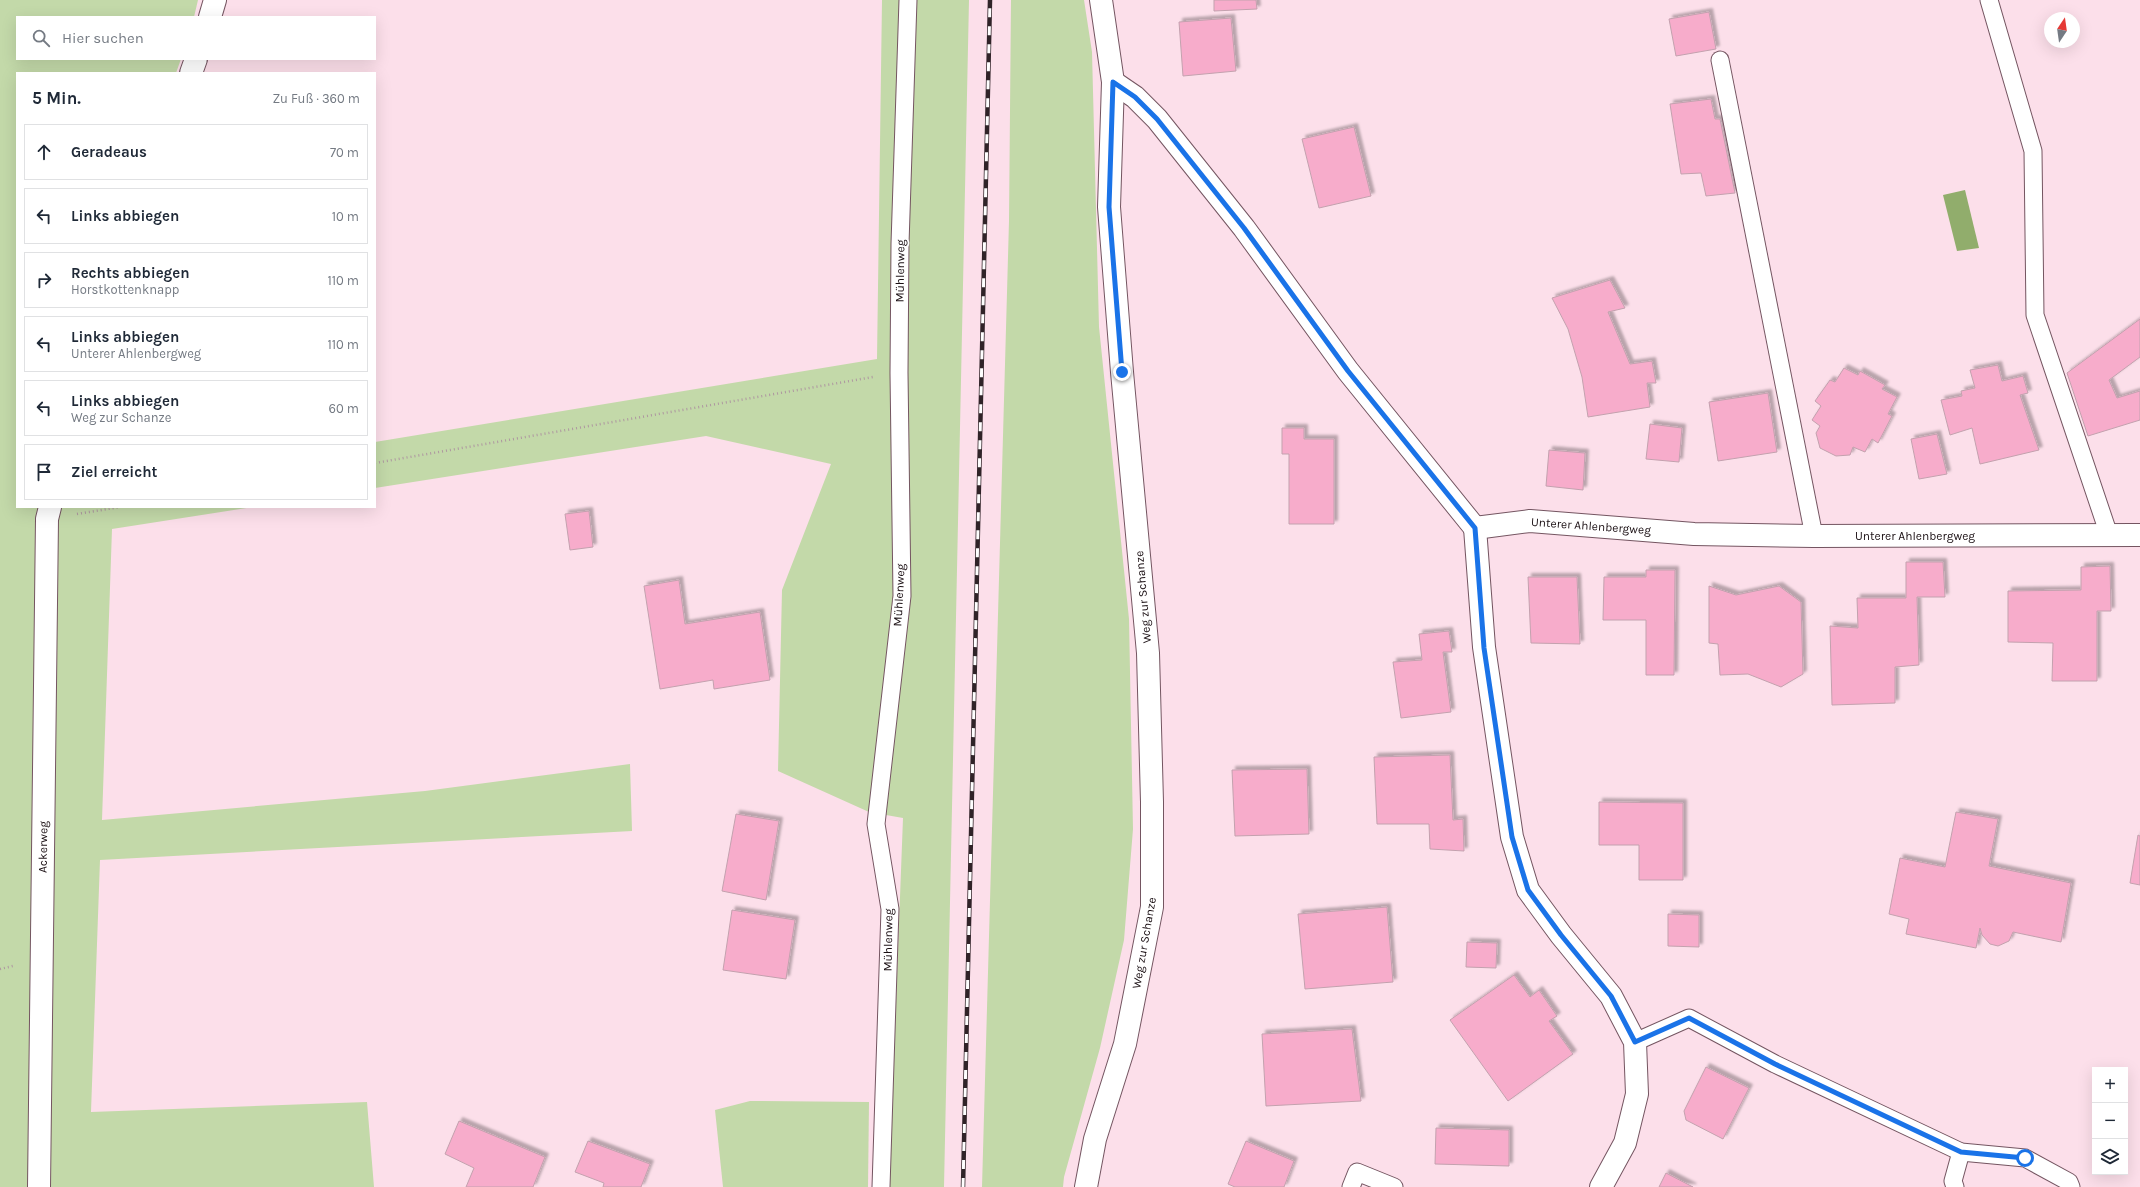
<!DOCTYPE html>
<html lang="de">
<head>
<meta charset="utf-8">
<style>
	:root { --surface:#fff; --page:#f2f2f3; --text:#1f2937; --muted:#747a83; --line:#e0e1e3 }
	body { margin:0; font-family:Karla,sans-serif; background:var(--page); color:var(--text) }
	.controls { position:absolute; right:12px; bottom:12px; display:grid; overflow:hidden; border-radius:0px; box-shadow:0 4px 16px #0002 }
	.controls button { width:36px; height:36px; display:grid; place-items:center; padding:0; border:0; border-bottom:1px solid var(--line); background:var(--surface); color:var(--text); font:20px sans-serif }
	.compass { position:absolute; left:2044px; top:12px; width:36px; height:36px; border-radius:50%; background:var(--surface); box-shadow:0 4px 16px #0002; rotate:13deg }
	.stop { position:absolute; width:12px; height:12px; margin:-9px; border:3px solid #1a73e8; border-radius:50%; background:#fff }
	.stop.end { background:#1a73e8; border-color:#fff; box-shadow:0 1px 4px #0008 }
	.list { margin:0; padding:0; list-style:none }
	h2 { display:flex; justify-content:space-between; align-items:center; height:52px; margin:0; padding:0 16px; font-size:17px }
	h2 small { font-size:13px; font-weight:400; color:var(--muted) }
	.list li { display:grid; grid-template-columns:26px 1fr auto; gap:12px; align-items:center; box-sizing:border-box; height:56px; margin:0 8px 8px; padding:0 8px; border:1px solid var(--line); border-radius:0px }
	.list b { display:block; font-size:15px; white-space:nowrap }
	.list p { margin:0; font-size:13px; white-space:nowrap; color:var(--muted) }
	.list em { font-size:13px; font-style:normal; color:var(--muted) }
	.icon { flex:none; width:22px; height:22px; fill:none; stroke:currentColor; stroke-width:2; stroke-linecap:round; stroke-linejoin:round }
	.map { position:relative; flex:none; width:2140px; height:1187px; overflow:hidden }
	.search { position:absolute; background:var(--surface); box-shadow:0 4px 16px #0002; left:16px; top:16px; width:360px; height:44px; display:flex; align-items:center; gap:10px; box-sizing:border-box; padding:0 14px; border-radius:0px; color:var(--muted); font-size:15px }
	.panel { position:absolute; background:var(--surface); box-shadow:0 4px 16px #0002; left:16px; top:72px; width:360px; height:436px; border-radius:0px }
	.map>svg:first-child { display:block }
	.green { fill:#c3d9a9 }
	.water { fill:#91ad6c }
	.building { fill:#f7accb; stroke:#c3a1ae; filter:url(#shadow) }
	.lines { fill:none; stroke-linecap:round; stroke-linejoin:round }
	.service-casing { stroke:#745561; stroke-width:19 }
	.minor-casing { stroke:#745561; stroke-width:24 }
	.path { stroke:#ae97a0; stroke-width:2.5; stroke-dasharray:1 3; stroke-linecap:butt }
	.service { stroke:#fff; stroke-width:17 }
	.minor { stroke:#fff; stroke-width:22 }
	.rail-casing { stroke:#302328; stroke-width:4.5 }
	.rail { stroke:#fff; stroke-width:3; stroke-dasharray:9; stroke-linecap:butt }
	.route { stroke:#1a73e8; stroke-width:5 }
	.labels { text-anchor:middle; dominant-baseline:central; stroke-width:3.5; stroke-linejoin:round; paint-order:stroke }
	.street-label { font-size:12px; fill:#190e12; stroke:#fff }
</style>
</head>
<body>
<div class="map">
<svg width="2140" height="1187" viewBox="0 0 2140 1187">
	<defs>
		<filter id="shadow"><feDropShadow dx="3.5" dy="-3.5" stdDeviation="1" flood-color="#0004"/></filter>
	</defs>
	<rect width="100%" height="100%" fill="#fcdfea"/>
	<g class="green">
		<polygon points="0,0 198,0 194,17 17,17 17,59 181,59 176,73 17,73 17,507 253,507 112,529 102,820 425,791 630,764 632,831 100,860 91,1112 367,1102 374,1187 0,1187"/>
		<polygon points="882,0 969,0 944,1187 889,1187 903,818 869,812 778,771 782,590 831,464 706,436 375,488 375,442 877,359"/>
		<polygon points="1011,0 1084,0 1092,52 1099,327 1129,619 1133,829 1124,940 1100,1048 1064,1177 1063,1187 982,1187 1009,221"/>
		<polygon points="750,1101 869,1102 868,1187 723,1187 715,1110"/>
	</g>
	<polygon class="water" points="1965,190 1979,248 1957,251 1943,195"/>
	<g class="building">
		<polygon points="1214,0 1256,0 1257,9 1214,11"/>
		<polygon points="1709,12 1716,49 1676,56 1669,19"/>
		<polygon points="1231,18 1236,71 1183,76 1179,22"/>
		<polygon points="1711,99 1715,119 1720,119 1735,193 1706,196 1701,173 1681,174 1670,104"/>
		<polygon points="1354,127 1371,196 1319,208 1302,139"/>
		<polygon points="1610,280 1625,308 1608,312 1630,364 1652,361 1656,383 1647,383 1650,407 1588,417 1582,377 1568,329 1552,298"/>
		<polygon points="2140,319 2140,357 2109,380 2117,398 2140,391 2140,420 2088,436 2067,373"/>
		<polygon points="1998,365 2002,381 2023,376 2028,393 2020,395 2039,450 1980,464 1972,428 1950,435 1941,400 1962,396 1961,391 1975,388 1970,370"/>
		<polygon points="1844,368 1858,375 1860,371 1885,385 1882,389 1897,397 1888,414 1892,416 1878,443 1872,439 1865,452 1853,447 1850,455 1836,456 1820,448 1816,433 1820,426 1812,420 1821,406 1815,401 1830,380 1835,382"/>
		<polygon points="1768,393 1777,452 1718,461 1709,402"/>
		<polygon points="1650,424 1682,428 1679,462 1646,459"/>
		<polygon points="1282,428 1304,428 1304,439 1334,439 1334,524 1289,524 1289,454 1282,454"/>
		<polygon points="1937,434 1947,474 1919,479 1911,439"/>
		<polygon points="1549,450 1585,453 1583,490 1546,486"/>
		<polygon points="589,511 593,547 570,550 565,514"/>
		<polygon points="1906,562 1943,562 1945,597 1917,597 1919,665 1895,667 1895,703 1832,705 1830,626 1858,628 1857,598 1906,598"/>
		<polygon points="2110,566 2111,611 2097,611 2097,681 2052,681 2053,643 2008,642 2008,591 2081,590 2081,567"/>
		<polygon points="1646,570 1675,570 1674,675 1646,675 1646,620 1603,620 1604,577 1646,577"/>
		<polygon points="1528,577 1577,577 1580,644 1531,643"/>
		<polygon points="679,580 685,624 760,612 770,680 714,689 713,680 660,689 644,586"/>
		<polygon points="1709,586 1736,595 1779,586 1801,602 1803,674 1781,687 1748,674 1720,675 1718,644 1709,643"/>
		<polygon points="1449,631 1452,652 1443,652 1451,712 1401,718 1393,662 1422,660 1419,634"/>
		<polygon points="1450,755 1453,820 1463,819 1464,851 1430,849 1429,824 1377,824 1374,757"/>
		<polygon points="1307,769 1309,834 1235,836 1232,770"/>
		<polygon points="1599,802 1683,803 1683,880 1639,880 1639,845 1599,845"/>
		<polygon points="1956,812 1998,819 1989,866 2071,883 2061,942 2013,932 2009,941 1998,946 1990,944 1982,935 1980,928 1976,948 1906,934 1909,919 1889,914 1900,858 1945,867"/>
		<polygon points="736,814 779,821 766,900 722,891"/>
		<polygon points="2138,835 2140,836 2140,885 2130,883"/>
		<polygon points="1387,907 1393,982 1305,989 1298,914"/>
		<polygon points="732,910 795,920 786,979 723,970"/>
		<polygon points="1668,914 1699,915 1699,947 1668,946"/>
		<polygon points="1467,942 1497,943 1496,968 1466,967"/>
		<polygon points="1514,975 1530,997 1539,990 1557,1016 1549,1021 1573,1054 1508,1101 1450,1020"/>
		<polygon points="1352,1029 1361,1101 1266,1106 1262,1034"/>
		<polygon points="1706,1067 1749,1088 1723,1139 1686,1120 1684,1111"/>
		<polygon points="459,1121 545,1157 533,1187 466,1187 474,1168 445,1154"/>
		<polygon points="1436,1128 1509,1130 1509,1166 1435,1164"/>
		<polygon points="588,1141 650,1164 641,1187 603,1187 604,1183 575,1172"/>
		<polygon points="1246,1141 1294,1161 1284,1187 1235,1187 1228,1184"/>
		<polygon points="1666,1173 1693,1187 1659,1187"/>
	</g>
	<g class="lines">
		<g class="service-casing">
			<g id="service">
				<polyline points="1989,0 2033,151 2035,315 2109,535"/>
				<polyline points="1720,60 1814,536"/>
				<polyline points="1635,1042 1689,1018 1775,1064 1961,1152 2025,1158 2069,1182 2071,1187"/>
				<polyline points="881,1187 890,909 876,824 902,596 899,373 900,244 908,0"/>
				<polyline points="1351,1187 1357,1172 1394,1187"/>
				<polyline points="1955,1187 1953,1181 1961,1152"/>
			</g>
		</g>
		<g class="minor-casing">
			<g id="minor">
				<polyline points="210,17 215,0"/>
				<polyline points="191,73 196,59"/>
				<polyline points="1113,82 1135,97 1157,119 1244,228 1348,371 1475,528"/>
				<polyline points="1475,528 1484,647 1512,837 1528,890 1561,935 1611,996 1635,1042 1637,1094 1625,1143 1601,1187"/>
				<polyline points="1475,528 1530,521 1694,534 1814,536 2140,535"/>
				<polyline points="39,1187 47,519 50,507"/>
				<polyline points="1086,1187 1095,1139 1125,1044 1152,907 1152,802 1148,653 1122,372 1109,207 1113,82 1101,0"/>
			</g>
		</g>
		<g class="path">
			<polyline points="375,463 873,377"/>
			<polyline points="77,514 120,507"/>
			<polyline points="0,969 13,966"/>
		</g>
		<use href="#service" class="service"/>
		<use href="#minor" class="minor"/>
		<g class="rail-casing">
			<polyline id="rail" points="963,1187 990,0"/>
		</g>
		<use href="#rail" class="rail"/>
	</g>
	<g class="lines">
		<polyline class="route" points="1122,372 1109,207 1113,82 1135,97 1157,119 1244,228 1348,371 1475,528 1484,648 1512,837 1528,890 1561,935 1611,996 1635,1042 1689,1018 1775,1064 1961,1152 2025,1158"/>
	</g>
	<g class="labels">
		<g class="street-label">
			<text transform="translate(900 271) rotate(-89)">Mühlenweg</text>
			<text transform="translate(1591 526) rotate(4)">Unterer Ahlenbergweg</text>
			<text x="1915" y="536">Unterer Ahlenbergweg</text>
			<text transform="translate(899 595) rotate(-87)">Mühlenweg</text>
			<text transform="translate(1143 597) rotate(-95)">Weg zur Schanze</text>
			<text transform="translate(43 847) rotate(-89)">Ackerweg</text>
			<text transform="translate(888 940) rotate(-89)">Mühlenweg</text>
			<text transform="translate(1144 943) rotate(-80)">Weg zur Schanze</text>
		</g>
	</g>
</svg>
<div class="controls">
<button>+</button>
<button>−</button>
<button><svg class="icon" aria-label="layers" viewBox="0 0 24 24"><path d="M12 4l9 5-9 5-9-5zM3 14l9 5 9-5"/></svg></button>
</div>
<svg class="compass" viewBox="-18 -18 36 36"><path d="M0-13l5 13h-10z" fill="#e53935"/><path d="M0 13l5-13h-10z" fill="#747a83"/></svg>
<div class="stop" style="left:2025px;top:1158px"></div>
<div class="stop end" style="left:1122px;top:372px"></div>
<div class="search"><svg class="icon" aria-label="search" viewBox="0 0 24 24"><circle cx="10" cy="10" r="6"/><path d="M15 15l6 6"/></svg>Hier suchen</div>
<section class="panel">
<h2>5 Min.<small>Zu Fuß · 360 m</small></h2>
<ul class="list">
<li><svg class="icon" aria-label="ahead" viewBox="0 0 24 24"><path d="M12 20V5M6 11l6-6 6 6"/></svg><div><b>Geradeaus</b></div><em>70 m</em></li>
<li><svg class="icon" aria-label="left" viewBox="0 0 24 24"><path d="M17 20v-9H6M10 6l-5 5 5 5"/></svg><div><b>Links abbiegen</b></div><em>10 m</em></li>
<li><svg class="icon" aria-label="right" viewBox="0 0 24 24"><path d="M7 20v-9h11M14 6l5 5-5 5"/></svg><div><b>Rechts abbiegen</b><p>Horstkottenknapp</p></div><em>110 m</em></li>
<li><svg class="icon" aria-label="left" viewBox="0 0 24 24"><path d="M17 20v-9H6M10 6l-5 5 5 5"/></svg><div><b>Links abbiegen</b><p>Unterer Ahlenbergweg</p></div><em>110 m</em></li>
<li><svg class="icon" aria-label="left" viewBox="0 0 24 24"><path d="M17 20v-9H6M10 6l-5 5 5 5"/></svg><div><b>Links abbiegen</b><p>Weg zur Schanze</p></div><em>60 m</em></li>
<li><svg class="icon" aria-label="arrive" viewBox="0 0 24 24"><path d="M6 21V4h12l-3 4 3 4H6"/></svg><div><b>Ziel erreicht</b></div></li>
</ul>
</section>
</div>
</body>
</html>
